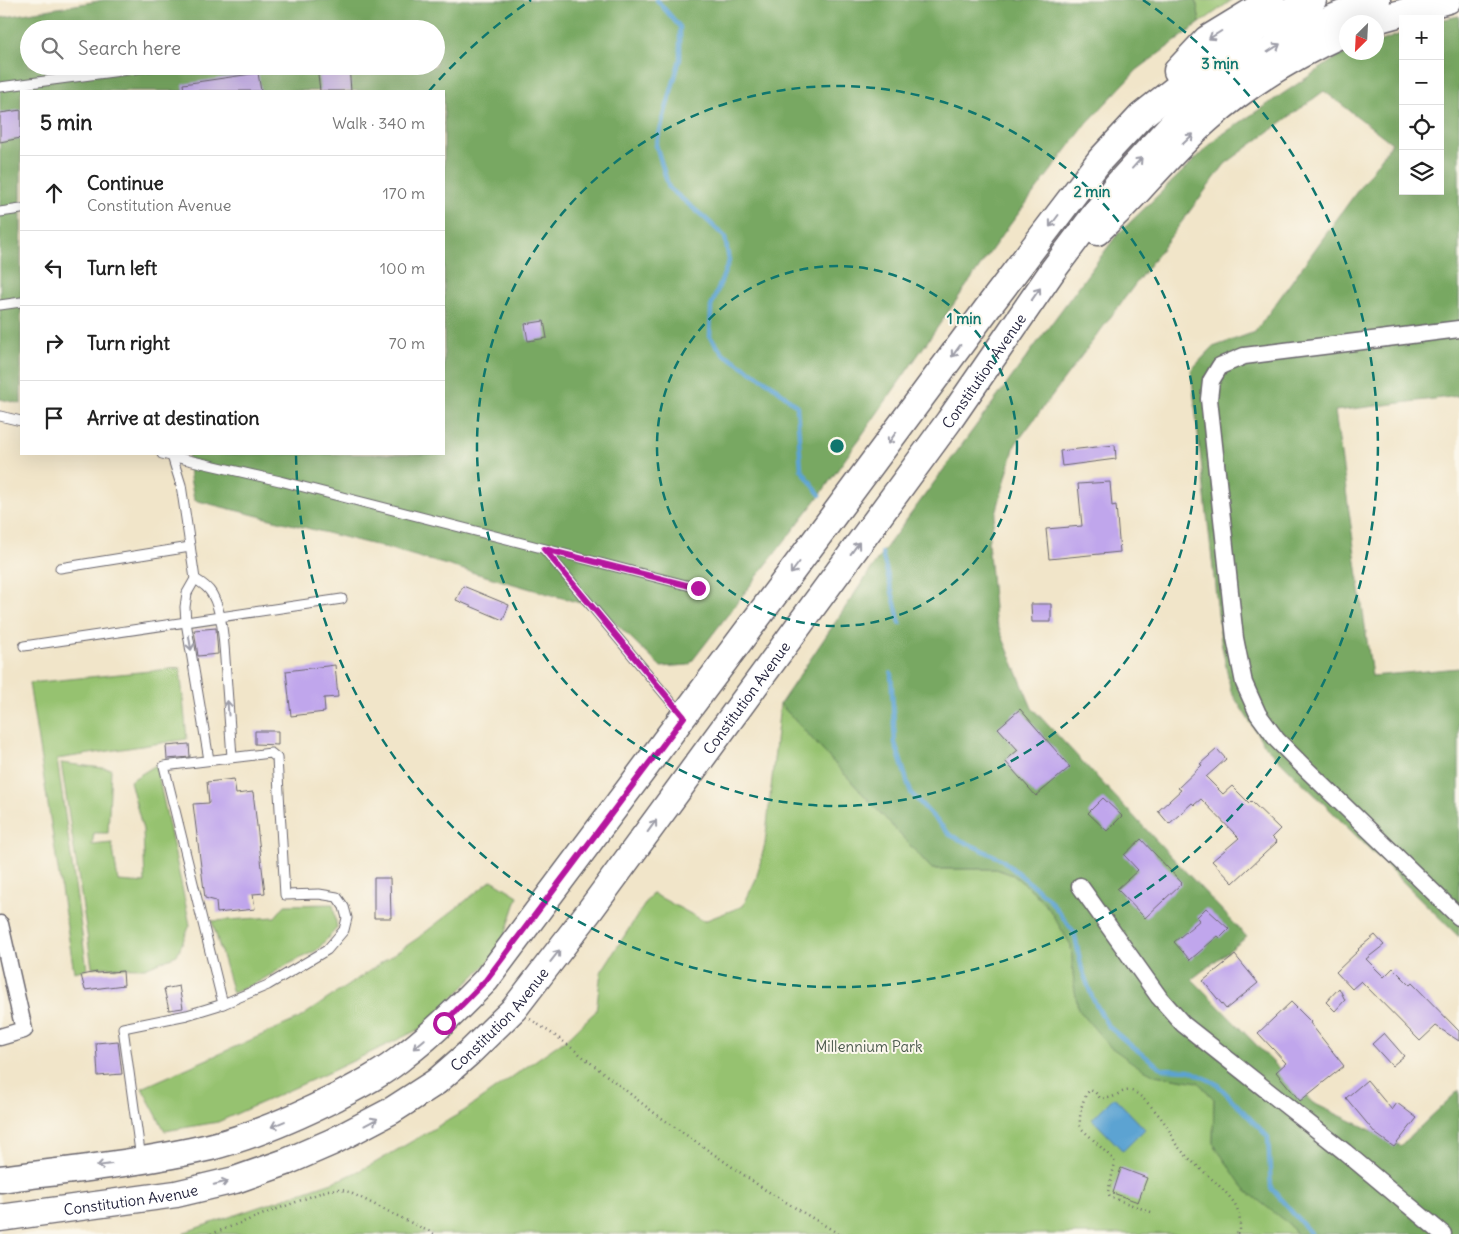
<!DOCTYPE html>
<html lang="en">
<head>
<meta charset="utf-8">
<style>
	:root { --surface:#fff; --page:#f2f2f2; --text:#222; --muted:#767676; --line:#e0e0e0 }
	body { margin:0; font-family:Delius,sans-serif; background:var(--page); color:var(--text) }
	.controls { position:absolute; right:15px; top:15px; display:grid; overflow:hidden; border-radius:0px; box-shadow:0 5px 20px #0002 }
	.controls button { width:45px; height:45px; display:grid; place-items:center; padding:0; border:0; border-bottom:1px solid var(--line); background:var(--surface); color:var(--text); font:25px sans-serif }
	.compass { position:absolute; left:1339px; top:15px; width:45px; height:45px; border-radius:50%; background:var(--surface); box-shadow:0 5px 20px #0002; rotate:204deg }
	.stop { position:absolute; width:15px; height:15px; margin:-11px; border:4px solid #b5179e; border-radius:50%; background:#fff }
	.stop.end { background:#b5179e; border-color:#fff; box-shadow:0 1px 5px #0008 }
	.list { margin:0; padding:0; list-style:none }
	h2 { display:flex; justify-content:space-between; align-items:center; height:65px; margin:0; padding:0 20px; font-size:21px }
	h2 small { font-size:16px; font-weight:400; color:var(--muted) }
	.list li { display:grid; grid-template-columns:32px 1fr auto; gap:15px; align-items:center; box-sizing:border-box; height:75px; padding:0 20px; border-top:1px solid var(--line) }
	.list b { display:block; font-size:19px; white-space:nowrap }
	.list p { margin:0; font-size:16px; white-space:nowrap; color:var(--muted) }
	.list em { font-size:16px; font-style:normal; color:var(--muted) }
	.icon { flex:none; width:28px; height:28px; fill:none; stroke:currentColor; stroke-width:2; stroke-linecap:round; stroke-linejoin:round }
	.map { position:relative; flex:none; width:1459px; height:1234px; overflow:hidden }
	.search { position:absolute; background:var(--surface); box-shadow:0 5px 20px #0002; left:20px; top:20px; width:425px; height:55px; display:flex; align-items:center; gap:12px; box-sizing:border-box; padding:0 18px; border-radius:28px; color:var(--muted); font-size:19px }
	.panel { position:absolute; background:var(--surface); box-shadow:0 5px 20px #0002; left:20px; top:90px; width:425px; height:365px; border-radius:0px }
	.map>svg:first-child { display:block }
	.green { fill:#96c26f; stroke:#5c7255 }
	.forest { fill:#78a862; stroke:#4d654e; fill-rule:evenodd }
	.water { fill:#5ba3d2; stroke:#3e6286 }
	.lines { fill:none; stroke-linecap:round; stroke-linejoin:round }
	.stream { stroke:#5ba3d2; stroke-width:4.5 }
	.building { fill:#c0a6ec }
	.lane-casing { stroke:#6a666d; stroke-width:11 }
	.street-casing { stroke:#6a666d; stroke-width:19 }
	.primary-casing { stroke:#6a666d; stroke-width:29 }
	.path { stroke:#6a666d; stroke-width:2.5; stroke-dasharray:1 4; stroke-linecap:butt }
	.lane { stroke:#fff; stroke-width:9 }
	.street { stroke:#fff; stroke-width:16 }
	.primary { stroke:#fff; stroke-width:26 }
	.oneway { stroke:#9c9ca7 }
	.route { stroke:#b5179e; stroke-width:6 }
	.ring { fill:none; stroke:#0f766e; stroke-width:2.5; stroke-dasharray:9 6 }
	.labels { text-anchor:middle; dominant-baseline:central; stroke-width:4; stroke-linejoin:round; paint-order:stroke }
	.street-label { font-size:15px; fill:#22223b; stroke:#fbf7ec }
	.park-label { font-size:15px; fill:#4b5a4d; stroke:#fbf7ec }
	.centre { fill:#0f766e; stroke:#fbf7ec; stroke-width:2.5 }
	.ring-label { font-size:15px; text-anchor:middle; font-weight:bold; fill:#0f766e; stroke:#fbf7ec; stroke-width:4; stroke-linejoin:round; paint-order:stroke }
</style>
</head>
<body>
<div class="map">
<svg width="1459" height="1234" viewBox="0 0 1459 1234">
	<rect width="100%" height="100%" fill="#fbf7ec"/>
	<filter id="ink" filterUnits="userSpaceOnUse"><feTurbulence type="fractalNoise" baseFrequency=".02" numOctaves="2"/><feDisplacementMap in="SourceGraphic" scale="10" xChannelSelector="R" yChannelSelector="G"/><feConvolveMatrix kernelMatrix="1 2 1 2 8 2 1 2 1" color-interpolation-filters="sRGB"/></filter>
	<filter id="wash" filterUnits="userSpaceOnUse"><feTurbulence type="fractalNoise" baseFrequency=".0096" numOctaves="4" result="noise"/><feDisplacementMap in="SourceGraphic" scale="20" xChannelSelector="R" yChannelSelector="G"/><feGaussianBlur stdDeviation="1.12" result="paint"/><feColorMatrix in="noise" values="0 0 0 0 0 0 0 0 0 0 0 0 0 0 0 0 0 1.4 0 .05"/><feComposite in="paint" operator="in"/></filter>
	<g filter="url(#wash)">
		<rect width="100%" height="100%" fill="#f1e5c9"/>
		<g class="green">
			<polygon points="1196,0 1232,0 1200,23"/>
			<polygon points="180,668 187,739 57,759 87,969 74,972 29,683"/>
			<polygon points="780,704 932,869 996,869 1013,875 1033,891 1049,909 1071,945 1074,985 1155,1075 1198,1082 1214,1099 1213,1143 1291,1226 1296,1234 184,1234 185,1232 344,1178 373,1164 464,1111 570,1036 596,1011 601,972 652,893 704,921 743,906 756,879 765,844"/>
			<polygon points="61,763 111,769 108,833 94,833 92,845 112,843 118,881 145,883 143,830 130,781 156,765 190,925 177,955 145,968 92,967"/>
			<polygon points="492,880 518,896 500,950 424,1027 332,1071 218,1122 165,1131 142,1088 298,1019 418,938"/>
			<polygon points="333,904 337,928 317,950 287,965 260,981 233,993 212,921 275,917 285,905"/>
		</g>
		<g class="forest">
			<path d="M104,0H1196L1200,23L1137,70L1087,123L1000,238L820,495L689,665L661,667L601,609L387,548L194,500L190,478L188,454H444V91H21V404L0,399V18ZM29,29H436V66H29Z"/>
			<polygon points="1459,16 1459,396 1335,411 1372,676 1459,668 1459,937 1265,746 1231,692 1221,641 1191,370 1213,347 1255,332 1392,143 1324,91 1225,164 1015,445 988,542 995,619 1032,708 1247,937 1192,979 1313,1103 1375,1132 1400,1146 1459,1090 1459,1234 1296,1234 1291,1226 1244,1189 1213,1143 1214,1099 1198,1082 1155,1075 1136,1065 1109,1046 1078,1009 1074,985 1071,945 1049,909 1033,891 1013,875 996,869 932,869 780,704 882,553 1116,236 1217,138 1339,56 1350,53 1376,52 1377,43 1403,33 1403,191 1440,191 1440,20"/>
		</g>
		<polygon class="water" points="1114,1097 1145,1129 1123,1151 1092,1119"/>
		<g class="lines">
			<g class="stream">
				<polyline points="657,0 680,27 680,59 656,145 669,188 705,218 725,237 729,261 711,307 710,337 724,354 771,384 797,406 801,469 820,495"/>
				<polyline points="882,553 900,623"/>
				<polyline points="891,673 895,743 911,793 950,835 1001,859 1048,898 1074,932 1082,969 1092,997 1108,1026 1134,1048 1163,1069 1189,1070 1217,1084 1268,1137 1271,1188 1311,1234"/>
			</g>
		</g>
		<g id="blocks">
			<g class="building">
				<polygon points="317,66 349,66 351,91 320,91"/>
				<polygon points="258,73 261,91 184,91 183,84"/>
				<polygon points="21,110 21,138 0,142 0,113"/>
				<polygon points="544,321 547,338 528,341 525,324"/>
				<polygon points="1115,445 1116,459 1062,466 1060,451"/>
				<polygon points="1110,482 1112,506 1116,505 1120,552 1049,559 1046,529 1082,526 1078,484"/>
				<polygon points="463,586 509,605 503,620 456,600"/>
				<polygon points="1031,604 1051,604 1051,622 1032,622"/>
				<polygon points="216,628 218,654 198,656 194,630"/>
				<polygon points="335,665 338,697 324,698 325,712 291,716 286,671"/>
				<polygon points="1020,709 1070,767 1036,796 1005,761 1018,750 998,728"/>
				<polygon points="255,731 278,731 278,745 255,744"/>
				<polygon points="189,744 190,757 167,759 166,746"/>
				<polygon points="1217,749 1226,759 1206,777 1223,794 1232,786 1249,803 1251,801 1280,829 1272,837 1277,842 1233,883 1212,861 1239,838 1201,799 1194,805 1192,803 1169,824 1158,811 1181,790 1178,788 1202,765 1200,764"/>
				<polygon points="234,779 236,794 253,792 265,893 253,894 255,909 217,913 216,901 205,898 193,804 209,803 207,782"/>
				<polygon points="1103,798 1122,816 1107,831 1088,813"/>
				<polygon points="1141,839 1182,883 1145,918 1117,889 1138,870 1124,855"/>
				<polygon points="374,878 390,878 391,918 374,918"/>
				<polygon points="1206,908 1229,929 1220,938 1218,936 1190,960 1174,942 1200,920 1197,917"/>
				<polygon points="1375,935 1384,945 1366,959 1384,977 1393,968 1410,985 1412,983 1459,1031 1459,1041 1436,1026 1420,1041 1361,981 1352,989 1336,972 1359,950 1358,949"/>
				<polygon points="1235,955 1258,983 1226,1009 1203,981"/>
				<polygon points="123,971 124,985 85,990 81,975 97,972 97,973"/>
				<polygon points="179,986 183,1008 169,1010 164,989"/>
				<polygon points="1339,988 1345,1000 1335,1011 1326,1002"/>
				<polygon points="1291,1002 1311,1022 1310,1023 1344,1066 1300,1101 1276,1072 1286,1063 1258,1033"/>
				<polygon points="1384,1033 1404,1056 1392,1066 1372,1044"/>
				<polygon points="118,1041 122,1074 98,1076 96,1043"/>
				<polygon points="1367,1080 1392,1110 1397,1103 1417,1118 1394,1147 1376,1134 1346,1098"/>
				<polygon points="1121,1168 1147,1178 1138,1202 1113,1193"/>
			</g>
		</g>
	</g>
	<g filter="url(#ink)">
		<use href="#blocks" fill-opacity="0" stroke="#6a666d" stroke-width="1"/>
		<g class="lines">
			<g class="lane-casing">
				<g id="lane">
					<polyline points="0,87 158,66"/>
					<polyline points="0,212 21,209"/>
					<polyline points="0,305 21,302"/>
					<polyline points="0,416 21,421"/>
					<polyline points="162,454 280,481 698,588"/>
					<polyline points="172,456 181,485 195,579 187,593 185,607 186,622 209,760"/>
					<polyline points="544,549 682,715"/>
					<polyline points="60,568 190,547"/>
					<path d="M195,579C202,583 208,587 212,594C224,615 224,649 226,673C228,701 230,729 232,757"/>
					<polyline points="24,646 342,599"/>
					<polygon points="271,753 277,758 285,895 319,894 337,897 344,907 347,918 344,930 327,950 268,985 223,1004 164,766"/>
					<polyline points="141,1159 123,1028 187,1015 223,1004"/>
				</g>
			</g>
			<g class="street-casing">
				<g id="street">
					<polyline points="1459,329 1244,356 1220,366 1211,381 1209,399 1235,638 1244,683 1258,714 1277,740 1302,765 1459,917"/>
					<polyline points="1080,886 1159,997 1183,1024 1345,1152 1443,1234"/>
					<polyline points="0,924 24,1030 0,1037"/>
				</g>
			</g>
			<g class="primary-casing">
				<g id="primary">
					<polyline points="1369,22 1448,0"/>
					<polyline points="1177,71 1207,39 1271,0"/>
					<path d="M1097,232C1111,219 1125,205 1138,191C1160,167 1182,142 1207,120C1247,84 1298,54 1346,32"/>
					<path d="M0,1179C70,1170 141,1163 210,1147C254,1136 297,1117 337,1097C360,1085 385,1072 405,1055C434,1033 460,1007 486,980L828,523L992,302L1100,160L1141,116L1207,64L1258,28L1313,0"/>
					<path id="s1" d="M0,1218L176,1194L235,1180L286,1162L332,1142L391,1111L436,1082L469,1053L514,1009L591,909L949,421L1053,270L1116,186L1174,122L1203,96L1239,70L1287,40L1332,18L1377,0"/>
				</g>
			</g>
			<g class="path">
				<polyline points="530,1019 563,1041 653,1112 764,1189 839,1234"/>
				<path d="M1151,1212L1110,1197L1108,1192L1115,1163L1113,1159L1080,1127C1079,1115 1082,1098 1090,1090L1095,1092L1100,1098C1103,1098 1105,1099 1108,1098C1118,1097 1124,1086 1136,1093C1145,1099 1162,1117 1167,1127C1171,1132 1173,1139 1176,1144C1193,1166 1221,1183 1235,1204C1240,1213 1240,1221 1240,1230L1237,1234"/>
				<polyline points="211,1234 328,1190 338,1189 349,1192 434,1234"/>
			</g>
			<use href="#lane" class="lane"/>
			<use href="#street" class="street"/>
			<use href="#primary" class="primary"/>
		</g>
		<defs><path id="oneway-shaft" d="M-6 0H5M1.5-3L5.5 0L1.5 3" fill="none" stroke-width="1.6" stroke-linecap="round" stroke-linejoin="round" transform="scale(1.25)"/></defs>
		<g class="oneway">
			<use href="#oneway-shaft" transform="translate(1215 35) rotate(148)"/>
			<use href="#oneway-shaft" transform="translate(1274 48) rotate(-32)"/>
			<use href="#oneway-shaft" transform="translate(1188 139) rotate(-44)"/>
			<use href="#oneway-shaft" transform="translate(1137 163) rotate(-48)"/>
			<use href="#oneway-shaft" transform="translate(1054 221) rotate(127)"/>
			<use href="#oneway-shaft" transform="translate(1036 294) rotate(-55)"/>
			<use href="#oneway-shaft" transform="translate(956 351) rotate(126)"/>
			<use href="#oneway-shaft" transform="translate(892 438) rotate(126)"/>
			<use href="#oneway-shaft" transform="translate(855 548) rotate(-54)"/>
			<use href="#oneway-shaft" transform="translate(795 568) rotate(127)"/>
			<use href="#oneway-shaft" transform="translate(190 643) rotate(81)"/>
			<use href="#oneway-shaft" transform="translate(228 708) rotate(-94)"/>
			<use href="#oneway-shaft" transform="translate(652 826) rotate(-54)"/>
			<use href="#oneway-shaft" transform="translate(555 956) rotate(-52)"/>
			<use href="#oneway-shaft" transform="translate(419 1044) rotate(140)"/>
			<use href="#oneway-shaft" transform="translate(371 1122) rotate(-28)"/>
			<use href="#oneway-shaft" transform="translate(278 1124) rotate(157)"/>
			<use href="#oneway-shaft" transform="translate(104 1165) rotate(172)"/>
			<use href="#oneway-shaft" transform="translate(221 1183) rotate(-13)"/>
		</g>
	</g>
	<g class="lines" filter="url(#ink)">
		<polyline class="route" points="444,1023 486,980 684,717 544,549 698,588"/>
	</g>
	<g class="ring">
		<circle cx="837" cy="446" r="180"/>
		<circle cx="837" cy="446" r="360"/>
		<path d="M429 91A541 541 0 0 1 531 0M1143 0A541 541 0 1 1 296 455"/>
	</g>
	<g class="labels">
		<g class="street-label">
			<text stroke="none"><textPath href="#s1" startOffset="1362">Constitution Avenue</textPath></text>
			<text stroke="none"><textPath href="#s1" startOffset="958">Constitution Avenue</textPath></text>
			<text stroke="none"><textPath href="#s1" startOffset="552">Constitution Avenue</textPath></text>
			<text stroke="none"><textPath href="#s1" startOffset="132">Constitution Avenue</textPath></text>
		</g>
		<g class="park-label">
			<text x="869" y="1046">Millennium Park</text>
		</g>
	</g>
	<circle cx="837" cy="446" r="8" class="centre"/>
	<g class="ring-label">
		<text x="1220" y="69">3 min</text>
		<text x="1092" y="197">2 min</text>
		<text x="964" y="324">1 min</text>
	</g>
</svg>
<div class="controls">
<button>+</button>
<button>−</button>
<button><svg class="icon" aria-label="locate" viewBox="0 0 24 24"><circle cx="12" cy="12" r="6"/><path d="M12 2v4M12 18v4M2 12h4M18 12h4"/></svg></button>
<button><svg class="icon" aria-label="layers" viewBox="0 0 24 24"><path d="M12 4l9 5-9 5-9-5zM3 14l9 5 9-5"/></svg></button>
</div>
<svg class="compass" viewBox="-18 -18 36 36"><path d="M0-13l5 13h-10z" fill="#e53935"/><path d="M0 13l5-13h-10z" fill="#767676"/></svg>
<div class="stop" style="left:444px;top:1023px"></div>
<div class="stop end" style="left:698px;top:588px"></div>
<div class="search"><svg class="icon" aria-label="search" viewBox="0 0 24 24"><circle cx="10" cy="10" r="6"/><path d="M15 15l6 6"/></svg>Search here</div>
<section class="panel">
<h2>5 min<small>Walk · 340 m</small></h2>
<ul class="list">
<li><svg class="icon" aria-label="ahead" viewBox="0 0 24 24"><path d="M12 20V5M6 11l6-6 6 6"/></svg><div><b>Continue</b><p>Constitution Avenue</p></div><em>170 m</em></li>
<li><svg class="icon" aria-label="left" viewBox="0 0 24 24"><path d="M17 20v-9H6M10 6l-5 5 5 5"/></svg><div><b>Turn left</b></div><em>100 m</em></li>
<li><svg class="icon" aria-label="right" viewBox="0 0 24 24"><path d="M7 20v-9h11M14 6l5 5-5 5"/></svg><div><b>Turn right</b></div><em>70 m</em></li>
<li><svg class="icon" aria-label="arrive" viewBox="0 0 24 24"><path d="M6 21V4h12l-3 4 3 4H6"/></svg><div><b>Arrive at destination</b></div></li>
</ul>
</section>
</div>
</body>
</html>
